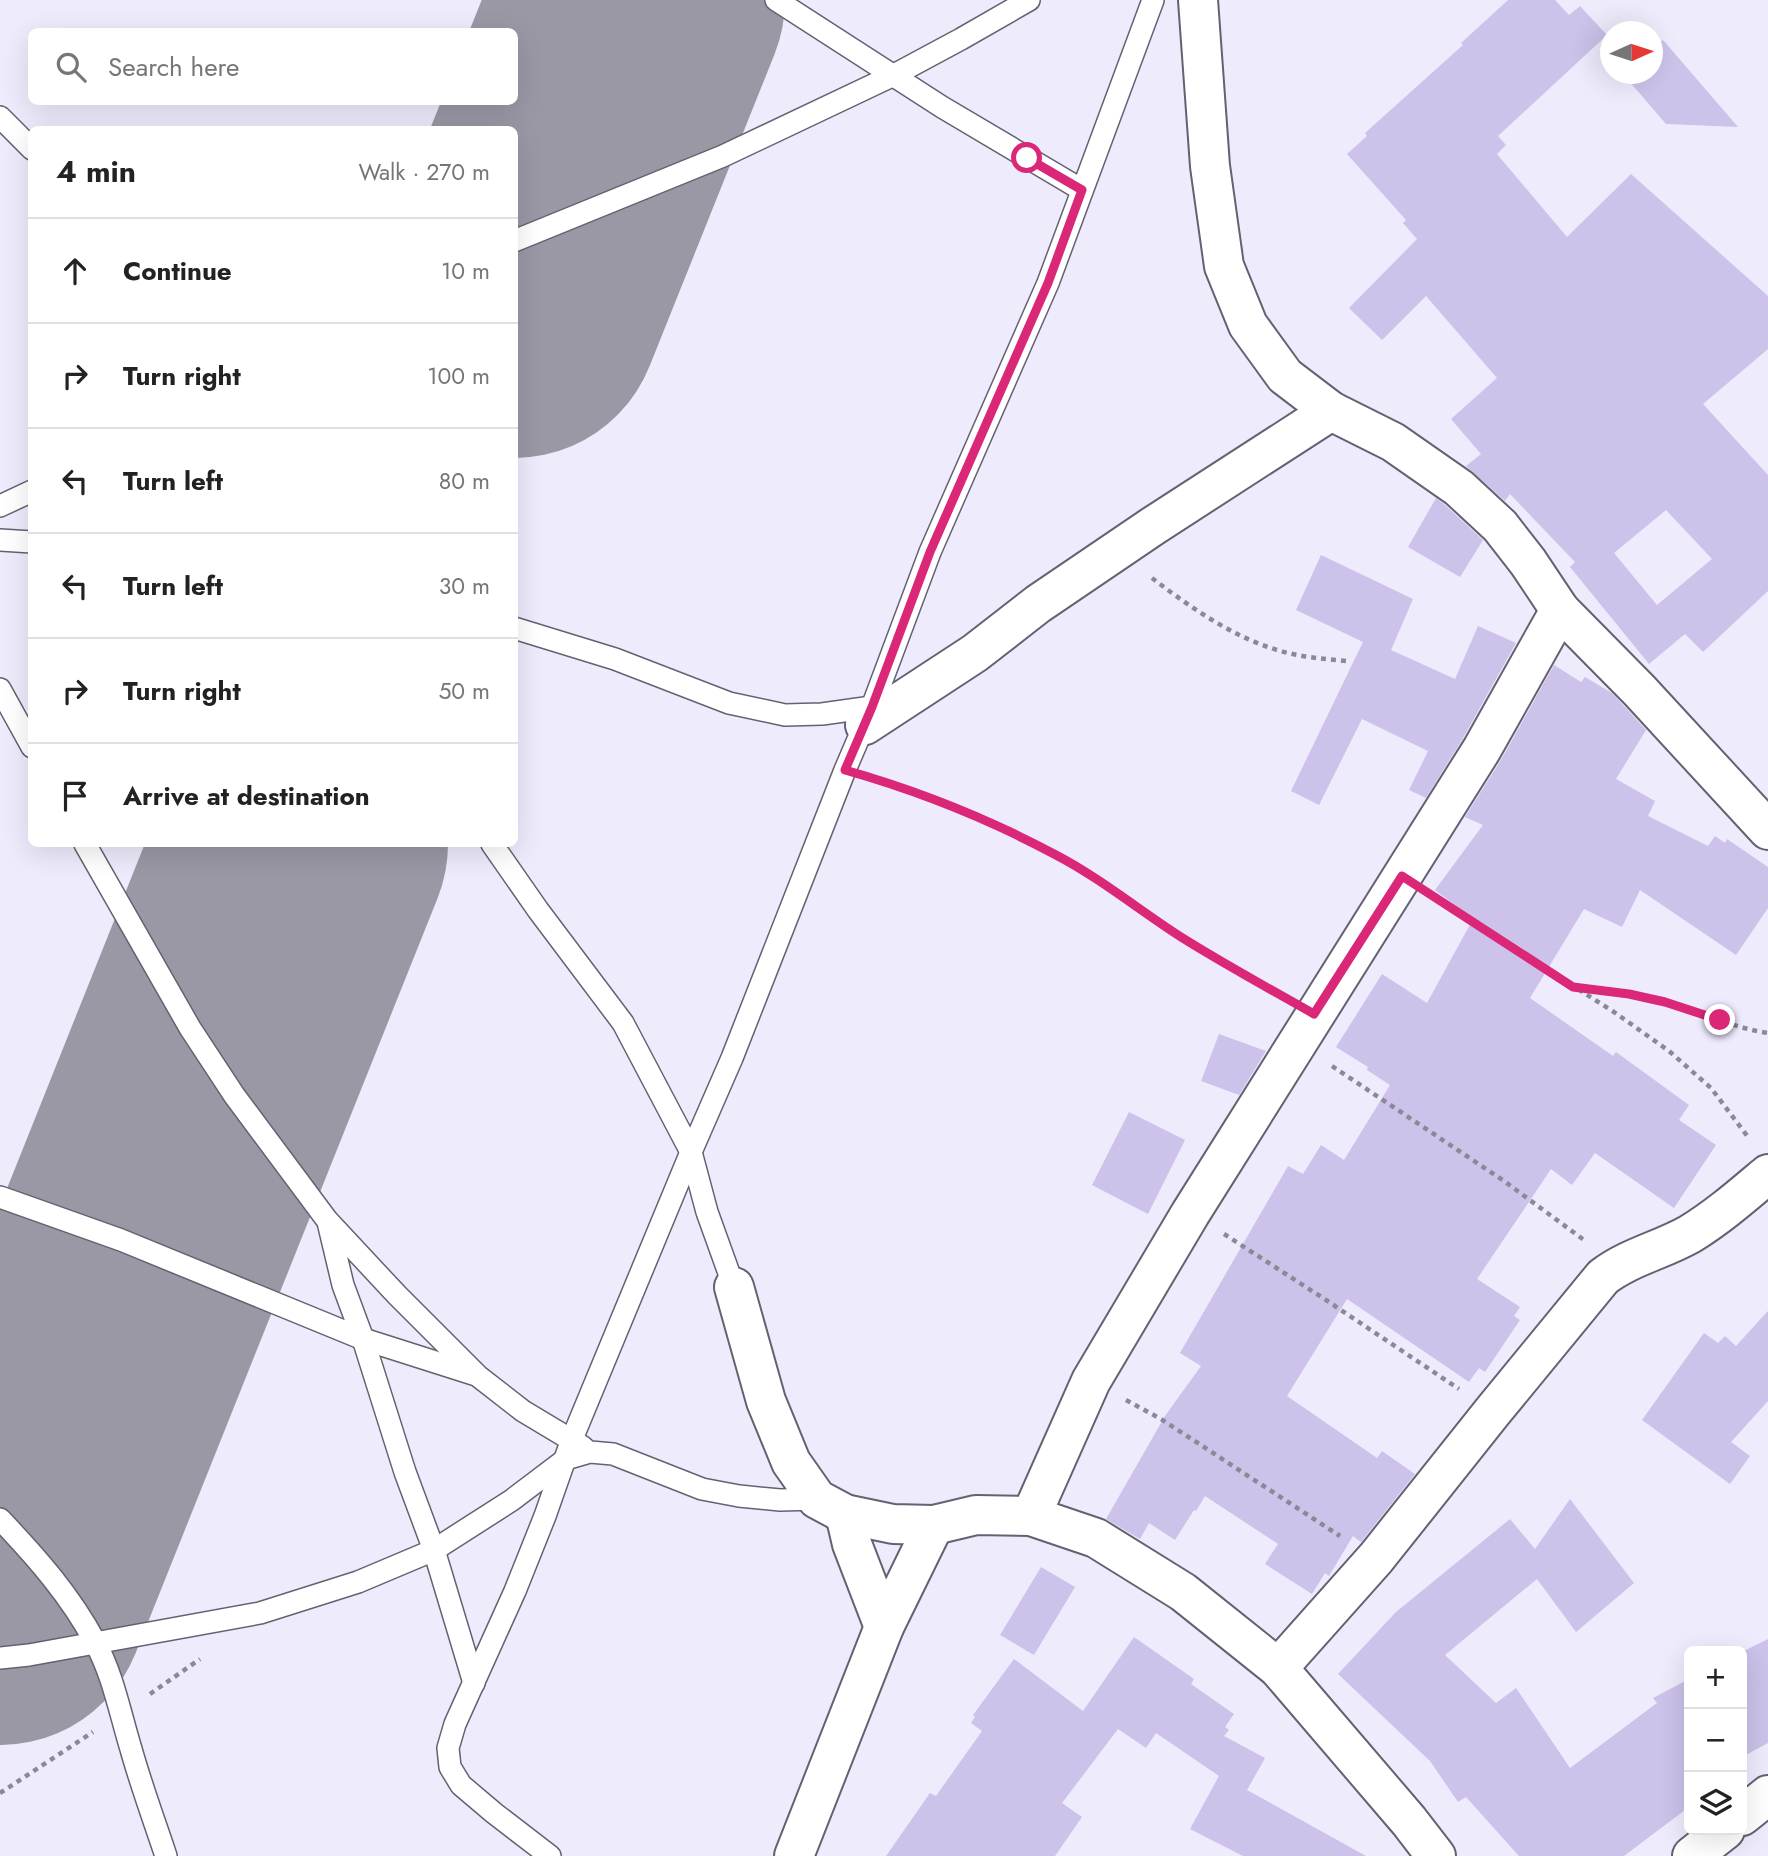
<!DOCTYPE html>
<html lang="en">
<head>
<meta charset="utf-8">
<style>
	:root { --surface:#fff; --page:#f2f2f2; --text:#222; --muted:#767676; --line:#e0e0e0 }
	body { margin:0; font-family:Jost,sans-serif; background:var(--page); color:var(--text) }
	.controls { position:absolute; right:21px; bottom:21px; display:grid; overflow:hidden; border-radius:10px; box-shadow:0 7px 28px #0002 }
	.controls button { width:63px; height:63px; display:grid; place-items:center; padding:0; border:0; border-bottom:2px solid var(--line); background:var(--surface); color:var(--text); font:35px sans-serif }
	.compass { position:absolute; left:1600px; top:21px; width:63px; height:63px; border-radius:50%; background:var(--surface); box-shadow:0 7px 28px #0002; rotate:87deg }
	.stop { position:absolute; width:21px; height:21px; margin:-16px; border:5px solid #db2777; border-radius:50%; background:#fff }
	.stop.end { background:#db2777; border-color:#fff; box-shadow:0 2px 7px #0008 }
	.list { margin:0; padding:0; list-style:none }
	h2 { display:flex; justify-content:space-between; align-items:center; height:91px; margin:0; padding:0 28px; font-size:30px }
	h2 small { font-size:23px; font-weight:400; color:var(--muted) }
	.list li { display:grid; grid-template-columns:46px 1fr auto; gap:21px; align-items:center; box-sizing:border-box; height:105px; padding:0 28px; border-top:2px solid var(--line) }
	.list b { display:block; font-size:26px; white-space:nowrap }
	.list em { font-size:23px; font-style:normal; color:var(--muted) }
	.icon { flex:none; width:38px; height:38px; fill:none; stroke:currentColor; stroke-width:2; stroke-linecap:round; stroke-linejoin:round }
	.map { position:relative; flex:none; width:1768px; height:1856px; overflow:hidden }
	.search { position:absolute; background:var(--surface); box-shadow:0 7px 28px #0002; left:28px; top:28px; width:490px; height:77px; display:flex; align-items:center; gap:18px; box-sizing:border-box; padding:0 24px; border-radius:10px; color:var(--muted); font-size:26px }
	.panel { position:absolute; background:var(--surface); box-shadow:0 7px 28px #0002; left:28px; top:126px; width:490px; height:721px; border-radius:10px }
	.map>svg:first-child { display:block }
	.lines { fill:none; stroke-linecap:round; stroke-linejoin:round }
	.runway { stroke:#9a98a5; stroke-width:292 }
	.building { fill:#ccc2ea; fill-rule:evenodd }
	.lane-casing { stroke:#656171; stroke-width:24 }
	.street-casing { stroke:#656171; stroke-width:42 }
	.path { stroke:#8b8995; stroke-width:4.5; stroke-dasharray:5 5; stroke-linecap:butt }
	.lane { stroke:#fff; stroke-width:21 }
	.street { stroke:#fff; stroke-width:38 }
	.route { stroke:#db2777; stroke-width:9 }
</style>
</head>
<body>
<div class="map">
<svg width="1768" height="1856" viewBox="0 0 1768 1856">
	<rect width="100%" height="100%" fill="#eeebfd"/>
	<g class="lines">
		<g class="runway">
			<polyline points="514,312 639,0"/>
			<polyline points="0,1599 302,844"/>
		</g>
	</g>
	<g class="building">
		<path d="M1508,0H1555L1569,15L1580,6L1607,35L1498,136L1506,145L1497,154L1567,237L1631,174L1768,296V349L1703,404L1768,475V591L1703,652L1685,634L1649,664L1570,567L1575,562L1510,494L1505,501L1466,466L1481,454L1451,419L1497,378L1426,296L1382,340L1349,308L1417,239L1403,223L1406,220L1347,154L1367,136L1365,133L1463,45L1461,43ZM1666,510L1712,559L1657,605L1614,553Z"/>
		<polygon points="1663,40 1738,127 1666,124 1623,74 1653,74 1653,49"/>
		<polygon points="1436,498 1445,505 1483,540 1460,577 1408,547"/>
		<polygon points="1321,555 1413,599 1391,650 1455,679 1478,626 1516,643 1463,738 1426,798 1409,790 1428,751 1362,719 1319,805 1291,791 1363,642 1296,610"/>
		<polygon points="1554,665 1581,682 1585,677 1612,693 1646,730 1616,779 1655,801 1648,816 1708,846 1715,836 1725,843 1727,839 1768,867 1768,908 1736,955 1640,890 1622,927 1584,909 1530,998 1613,1056 1616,1052 1689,1105 1679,1120 1716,1145 1674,1208 1595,1153 1572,1185 1551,1169 1477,1279 1520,1307 1514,1316 1520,1320 1485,1372 1479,1368 1469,1382 1347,1299 1287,1396 1377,1458 1382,1451 1415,1474 1361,1542 1353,1536 1329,1576 1325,1573 1312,1594 1265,1564 1278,1544 1205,1496 1196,1511 1194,1510 1175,1540 1149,1523 1140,1539 1106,1519 1165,1416 1201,1366 1180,1353 1288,1166 1303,1174 1321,1145 1344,1160 1390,1085 1367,1070 1368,1067 1336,1047 1382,974 1427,1003 1473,919 1435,890 1483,825 1465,817 1501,760"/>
		<polygon points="1219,1034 1266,1051 1239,1095 1201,1081"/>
		<polygon points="1129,1112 1185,1140 1148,1214 1092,1185"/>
		<polygon points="1768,1311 1768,1401 1731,1442 1750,1456 1730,1484 1642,1420 1704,1333 1718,1343 1725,1336 1736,1346"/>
		<polygon points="1570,1499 1634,1583 1576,1632 1537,1579 1445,1655 1496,1703 1516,1688 1570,1768 1657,1703 1653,1698 1689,1679 1689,1807 1624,1856 1519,1856 1466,1797 1458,1802 1430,1761 1338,1674 1396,1612 1510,1519 1535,1549"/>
		<polygon points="1041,1567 1075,1587 1034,1655 1000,1635"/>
		<polygon points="1134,1637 1194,1679 1191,1684 1234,1714 1225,1727 1229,1730 1224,1736 1265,1758 1247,1790 1366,1856 1243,1856 1190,1829 1219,1776 1156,1733 1146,1748 1118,1729 1062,1803 1082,1817 1055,1856 886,1856 930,1793 936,1796 982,1731 971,1723 975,1717 973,1715 1014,1659 1083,1711"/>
		<polygon points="1768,1639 1768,1743 1742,1757 1742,1652"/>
	</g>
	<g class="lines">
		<g class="lane-casing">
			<g id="lane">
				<polyline points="776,0 942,107 1082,190"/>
				<polyline points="0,117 32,149"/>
				<polyline points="514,241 723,156 894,75 961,39 1029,0"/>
				<polyline points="0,506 32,491"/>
				<polyline points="0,540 32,542"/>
				<polyline points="514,628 615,659 729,703 785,715 822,714 872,707"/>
				<polyline points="0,689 32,747"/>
				<polyline points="85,844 190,1028 234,1095 327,1220 397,1295 478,1376 523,1411 583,1447"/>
				<polyline points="492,844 538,910 623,1023 691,1152 707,1212 734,1287"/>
				<polyline points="0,1197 121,1240 363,1339 473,1374"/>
				<polyline points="328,1222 343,1285 363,1339 405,1472 434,1550 474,1683"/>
				<path d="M0,1519C36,1557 70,1595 95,1642C113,1675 120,1713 131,1749C141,1785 154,1820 166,1856"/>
				<polyline points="0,1658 29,1655 260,1613 358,1582 434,1550 512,1500 566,1459 590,1452 613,1454 702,1489 739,1496 780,1500 817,1499"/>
				<polyline points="550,1856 494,1813 461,1785 450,1767 448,1748 455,1724 515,1591 545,1516 572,1439 691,1152 732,1058 845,770 872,707 930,552 1048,283 1153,0"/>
			</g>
		</g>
		<g class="street-casing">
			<g id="street">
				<polyline points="1198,0 1210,166 1224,266 1248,325 1285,376 1331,411 1393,442 1459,488 1500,526 1528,562 1560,610 1639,690 1768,830"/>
				<polyline points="865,725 975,653 1038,604 1153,526 1331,411"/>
				<polyline points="734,1287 766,1401 791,1462 817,1499 845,1514 893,1524 934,1525 976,1515 1031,1516 1096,1538 1183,1592 1278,1668 1409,1821 1436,1856"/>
				<polyline points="845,1514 852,1544 884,1627"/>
				<polyline points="1031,1516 1091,1381 1190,1214 1482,749 1560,610"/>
				<path d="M1278,1668L1376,1558L1493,1411L1603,1277C1629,1257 1662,1250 1690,1234C1718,1217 1743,1195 1768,1174"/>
				<polyline points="1742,1816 1768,1795"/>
				<polyline points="794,1856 884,1627 934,1525"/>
				<polyline points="1692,1856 1725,1830"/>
			</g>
		</g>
		<g class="path">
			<path d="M1152,578C1190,607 1231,636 1277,650C1300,657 1323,659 1347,661"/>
			<polyline points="875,778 945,802 1058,856 1111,888 1181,937 1279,994"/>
			<polyline points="1435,898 1614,1012 1669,1051 1711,1088 1748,1137"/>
			<path d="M1578,987C1606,991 1636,994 1664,1002C1699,1010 1732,1028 1768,1033"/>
			<polyline points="1332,1066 1504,1181 1584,1240"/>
			<polyline points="1224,1234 1326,1300 1459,1389"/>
			<polyline points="1126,1400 1161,1419 1340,1536"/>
			<polyline points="150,1694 200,1659"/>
			<polyline points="0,1793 93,1732"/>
		</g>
		<use href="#lane" class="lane"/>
		<use href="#street" class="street"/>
	</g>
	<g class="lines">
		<path class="route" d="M1027,158L1082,190L1048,283L930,552L872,707L845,770C919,791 989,819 1056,855C1100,878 1139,910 1181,937C1224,964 1270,989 1314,1014L1402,876L1573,987L1629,994L1665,1002L1720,1020"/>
	</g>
</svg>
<div class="controls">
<button>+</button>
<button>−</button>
<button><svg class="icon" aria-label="layers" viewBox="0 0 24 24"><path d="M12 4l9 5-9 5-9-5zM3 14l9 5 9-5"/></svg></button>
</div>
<svg class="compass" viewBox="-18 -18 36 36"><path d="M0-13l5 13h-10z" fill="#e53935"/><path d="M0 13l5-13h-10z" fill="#767676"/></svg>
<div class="stop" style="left:1027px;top:158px"></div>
<div class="stop end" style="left:1720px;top:1020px"></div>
<div class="search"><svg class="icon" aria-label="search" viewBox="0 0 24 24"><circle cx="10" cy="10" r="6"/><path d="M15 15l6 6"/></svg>Search here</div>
<section class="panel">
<h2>4 min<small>Walk · 270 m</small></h2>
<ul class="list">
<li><svg class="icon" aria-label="ahead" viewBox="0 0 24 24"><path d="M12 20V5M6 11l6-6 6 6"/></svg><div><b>Continue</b></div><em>10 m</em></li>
<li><svg class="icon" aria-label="right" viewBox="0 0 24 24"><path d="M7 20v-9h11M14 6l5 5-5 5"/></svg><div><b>Turn right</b></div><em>100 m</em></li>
<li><svg class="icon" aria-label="left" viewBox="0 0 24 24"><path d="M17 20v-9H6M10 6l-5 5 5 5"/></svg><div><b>Turn left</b></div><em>80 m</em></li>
<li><svg class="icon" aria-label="left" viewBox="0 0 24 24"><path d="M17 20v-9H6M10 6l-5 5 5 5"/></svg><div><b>Turn left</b></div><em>30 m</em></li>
<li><svg class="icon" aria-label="right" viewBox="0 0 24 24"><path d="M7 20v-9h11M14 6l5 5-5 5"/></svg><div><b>Turn right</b></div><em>50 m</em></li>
<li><svg class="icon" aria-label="arrive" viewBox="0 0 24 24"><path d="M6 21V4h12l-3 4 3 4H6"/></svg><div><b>Arrive at destination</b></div></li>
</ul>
</section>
</div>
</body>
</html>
